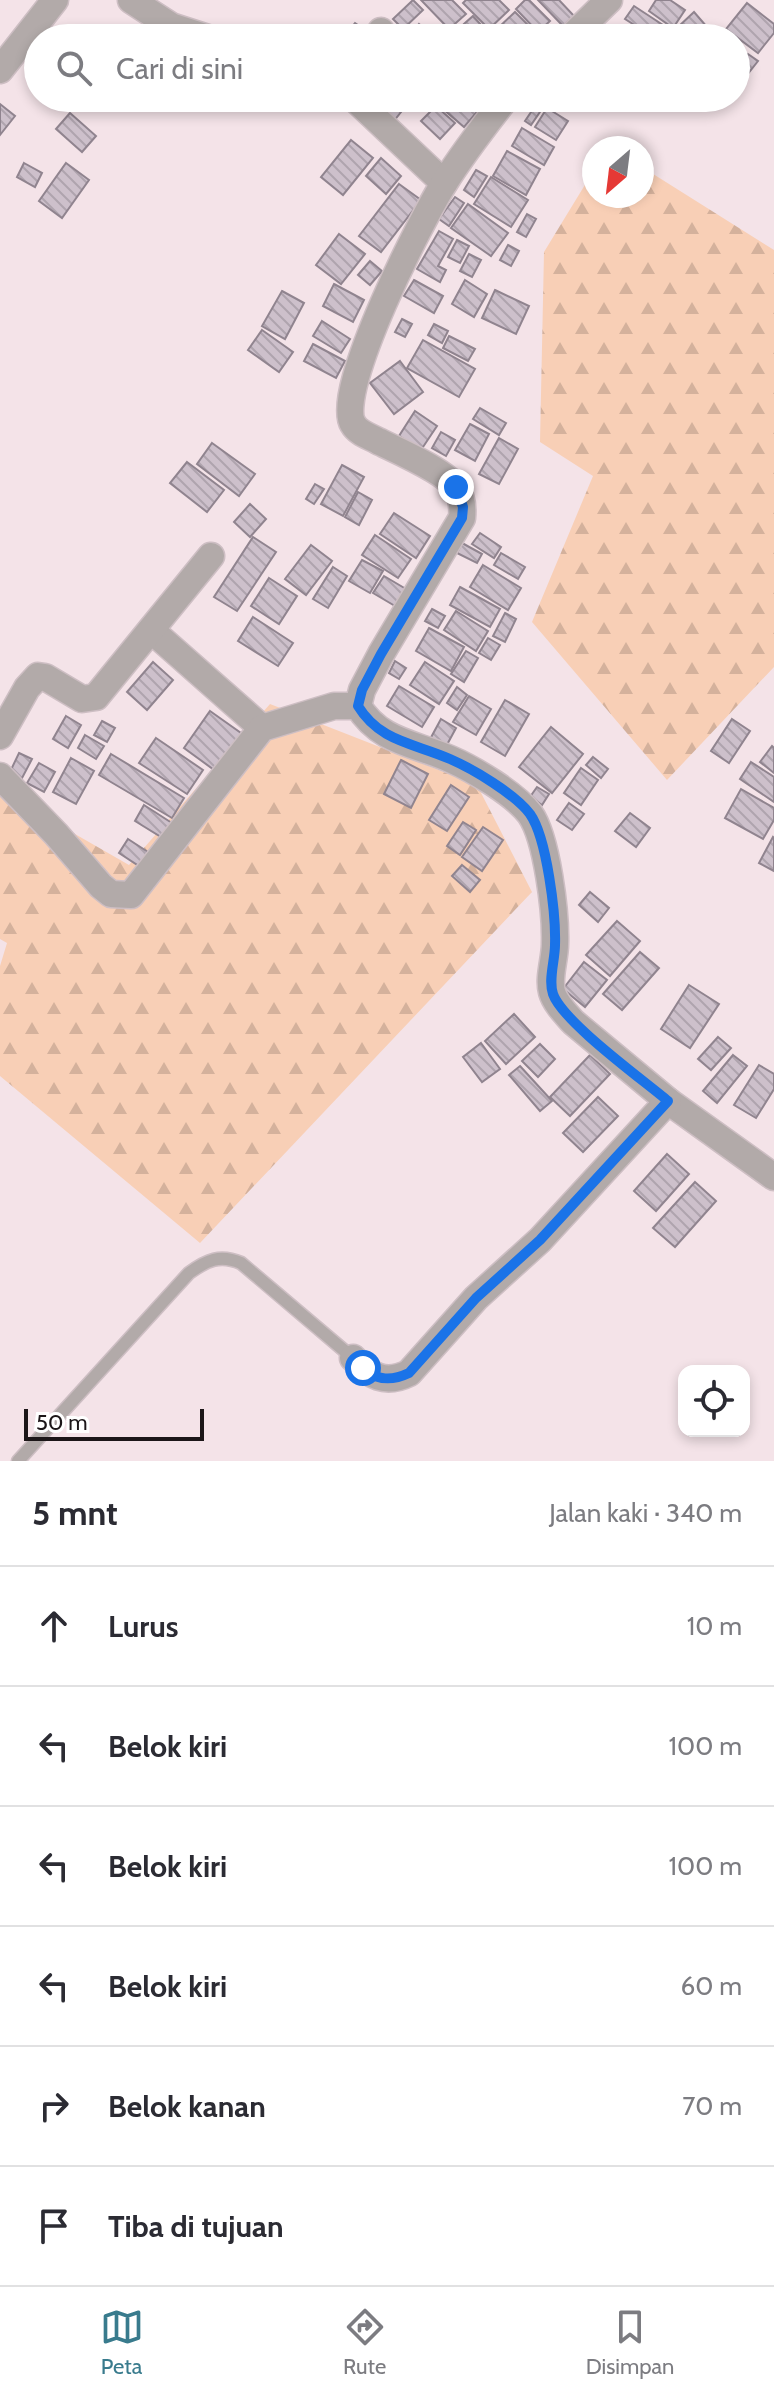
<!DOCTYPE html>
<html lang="id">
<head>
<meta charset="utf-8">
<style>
	:root { --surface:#fff; --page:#f2f2f3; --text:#2b2b33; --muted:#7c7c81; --line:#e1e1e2; --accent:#397b8d }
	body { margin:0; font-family:Cabin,sans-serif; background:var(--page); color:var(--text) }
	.controls { position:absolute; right:24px; bottom:24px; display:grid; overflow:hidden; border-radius:16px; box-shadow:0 4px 12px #0003 }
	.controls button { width:72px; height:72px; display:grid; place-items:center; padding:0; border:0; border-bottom:2px solid var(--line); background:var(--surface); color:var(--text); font:40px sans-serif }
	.compass { position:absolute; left:582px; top:136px; width:72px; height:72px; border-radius:50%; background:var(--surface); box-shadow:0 4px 12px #0003; rotate:208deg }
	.scale { position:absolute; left:24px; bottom:20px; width:180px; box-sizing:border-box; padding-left:8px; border:4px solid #1c1618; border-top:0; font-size:22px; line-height:28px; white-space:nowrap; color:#1c1618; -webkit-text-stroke:6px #fff; paint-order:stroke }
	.stop { position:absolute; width:24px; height:24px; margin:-18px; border:6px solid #1a73e8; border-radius:50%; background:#fff }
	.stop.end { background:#1a73e8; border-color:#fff; box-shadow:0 2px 8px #0008 }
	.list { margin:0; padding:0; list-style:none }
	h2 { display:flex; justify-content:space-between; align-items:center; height:104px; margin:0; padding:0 32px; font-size:34px }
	h2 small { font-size:26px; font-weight:400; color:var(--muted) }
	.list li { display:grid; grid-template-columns:52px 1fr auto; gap:24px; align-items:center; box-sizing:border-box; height:120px; padding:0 32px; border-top:2px solid var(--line) }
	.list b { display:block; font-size:30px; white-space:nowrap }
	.list em { font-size:26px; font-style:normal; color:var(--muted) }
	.icon { flex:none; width:44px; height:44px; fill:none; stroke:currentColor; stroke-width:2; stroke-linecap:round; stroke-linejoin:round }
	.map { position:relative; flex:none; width:774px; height:1461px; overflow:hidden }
	.search { position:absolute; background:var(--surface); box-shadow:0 4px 12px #0003; left:24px; right:24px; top:24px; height:88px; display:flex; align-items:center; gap:20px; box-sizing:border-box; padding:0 28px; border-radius:44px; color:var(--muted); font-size:30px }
	.sheet { height:824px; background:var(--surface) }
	nav { display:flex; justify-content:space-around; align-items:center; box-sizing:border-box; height:112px; border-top:2px solid var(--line); background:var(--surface); font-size:22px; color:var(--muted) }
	nav a { display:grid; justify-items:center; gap:4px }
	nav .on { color:var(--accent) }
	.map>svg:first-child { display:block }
	.forest { fill:url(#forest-firs) }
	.building { fill:url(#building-back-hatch); stroke:#90848f; stroke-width:2 }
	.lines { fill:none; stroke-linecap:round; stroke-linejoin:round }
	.lane-casing { stroke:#cdbec3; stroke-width:15 }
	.street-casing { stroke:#cdbec3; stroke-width:29 }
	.lane { stroke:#b2aaa9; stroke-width:12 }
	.street { stroke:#b2aaa9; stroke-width:26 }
	.route { stroke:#1a73e8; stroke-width:10 }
</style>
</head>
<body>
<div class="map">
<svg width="774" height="1461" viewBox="0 0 774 1461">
	<defs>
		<pattern id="forest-firs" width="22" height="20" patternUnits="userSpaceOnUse" patternTransform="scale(2)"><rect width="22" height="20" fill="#f8cfb6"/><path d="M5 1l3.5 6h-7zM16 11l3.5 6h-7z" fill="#d4b19c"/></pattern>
		<pattern id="building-back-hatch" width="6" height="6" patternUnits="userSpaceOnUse" patternTransform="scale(2)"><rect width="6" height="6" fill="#cdc0cb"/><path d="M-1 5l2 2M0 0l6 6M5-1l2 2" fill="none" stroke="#afa4ae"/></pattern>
	</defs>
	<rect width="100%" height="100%" fill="#f4e3e8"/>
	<g class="forest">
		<polygon points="642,167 774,250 774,667 667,780 532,622 593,476 540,442 544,252 594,170 594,196 642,196"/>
		<polygon points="270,704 477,785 532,892 200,1243 0,1076 0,966 7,943 0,939 0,791 129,865"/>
	</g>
	<g class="building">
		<polygon points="413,0 423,10 403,29 393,19"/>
		<polygon points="421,0 452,0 466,14 449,29"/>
		<polygon points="466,0 499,0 509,10 489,29 463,3"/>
		<polygon points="525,0 529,0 550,21 538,32 516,9"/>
		<polygon points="538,0 559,0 574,16 563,26"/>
		<polygon points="656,0 670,0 685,10 673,28 649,11"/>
		<polygon points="747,3 774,24 774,33 758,53 726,29"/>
		<polygon points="634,6 663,25 655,38 625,19"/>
		<polygon points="515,12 535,32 529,38 506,38 497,29"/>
		<polygon points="694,12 707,27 696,38 689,38 678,27"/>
		<polygon points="473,16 483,27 473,36 464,24"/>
		<polygon points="355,23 368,32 363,38 343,38"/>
		<polygon points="419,24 437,38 408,38"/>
		<polygon points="748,54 758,61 743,80 736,74 736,69"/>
		<polygon points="363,98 404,98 409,102 393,122"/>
		<polygon points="442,98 475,98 483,105 464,127 437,104"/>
		<polygon points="538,102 544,106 531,125 525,121"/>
		<polygon points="0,104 15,116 0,135"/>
		<polygon points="436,106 455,123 440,139 421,121"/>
		<polygon points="547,108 568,121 556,140 535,127"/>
		<polygon points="70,113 96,136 82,152 56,129"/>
		<polygon points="522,128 554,147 544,165 512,146"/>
		<polygon points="351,140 373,158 343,195 321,177"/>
		<polygon points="507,151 540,169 526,195 493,176"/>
		<polygon points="381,158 401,176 386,194 366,176"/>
		<polygon points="24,163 42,173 35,187 17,177"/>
		<polygon points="66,163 89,180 62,218 39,201"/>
		<polygon points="476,170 487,176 474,197 464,190"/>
		<polygon points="491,177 528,200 511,227 474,204"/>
		<polygon points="399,184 421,200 381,252 359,236"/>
		<polygon points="455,197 464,203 449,226 439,219"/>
		<polygon points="468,204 508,233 491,256 451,228"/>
		<polygon points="527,214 536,219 526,237 517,232"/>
		<polygon points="439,231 453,239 438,266 446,270 440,282 417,269"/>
		<polygon points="339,234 365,254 341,284 316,265"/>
		<polygon points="457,240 469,246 460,263 448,257"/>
		<polygon points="508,245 519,251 511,266 500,260"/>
		<polygon points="469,254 481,260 472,277 460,271"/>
		<polygon points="370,261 382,271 370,285 358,275"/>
		<polygon points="414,280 443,296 434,313 404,296"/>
		<polygon points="465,280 487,294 474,317 452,304"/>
		<polygon points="334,284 364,300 353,322 323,306"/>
		<polygon points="495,290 529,306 516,334 482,318"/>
		<polygon points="282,291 304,303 285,339 262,326"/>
		<polygon points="402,319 412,324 405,337 395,332"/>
		<polygon points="322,321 350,339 341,353 313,336"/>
		<polygon points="434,324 448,331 442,343 428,335"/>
		<polygon points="262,330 293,352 279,372 248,350"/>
		<polygon points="449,336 475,349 468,361 443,348"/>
		<polygon points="423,340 475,369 459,397 407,368"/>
		<polygon points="313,344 345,361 336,378 304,361"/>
		<polygon points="400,361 423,392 394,414 370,383"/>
		<polygon points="480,408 506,423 499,435 473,419"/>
		<polygon points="415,411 437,426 421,450 399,436"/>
		<polygon points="470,424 489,434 475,461 455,450"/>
		<polygon points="441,432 455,440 446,456 432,448"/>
		<polygon points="499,438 518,449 499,484 479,474"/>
		<polygon points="212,443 255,474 239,496 197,464"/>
		<polygon points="187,462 224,490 207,512 170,483"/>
		<polygon points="342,465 364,477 343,516 321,504"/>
		<polygon points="315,484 324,489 314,504 306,499"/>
		<polygon points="358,492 372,500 359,525 345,517"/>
		<polygon points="250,504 266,519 250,537 234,522"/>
		<polygon points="394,513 430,536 416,558 380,534"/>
		<polygon points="480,533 501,547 494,558 472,544"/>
		<polygon points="375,535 411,559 398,578 362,555"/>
		<polygon points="253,537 276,552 237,611 214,597"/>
		<polygon points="462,543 482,554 477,563 457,553"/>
		<polygon points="311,545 332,561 306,595 285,579"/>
		<polygon points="501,553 525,567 518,579 494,565"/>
		<polygon points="362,560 383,571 370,593 349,581"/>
		<polygon points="483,565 521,588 508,610 470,587"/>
		<polygon points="333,567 347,576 328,608 313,599"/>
		<polygon points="384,576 406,589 395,606 373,593"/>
		<polygon points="269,578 297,596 279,624 251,606"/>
		<polygon points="460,587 500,609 490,627 450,605"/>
		<polygon points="432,609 445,616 438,628 425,621"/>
		<polygon points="456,611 488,631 476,651 444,630"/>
		<polygon points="505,613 516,619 505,642 493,636"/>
		<polygon points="253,617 293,643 278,666 238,641"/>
		<polygon points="429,628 464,647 451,671 416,651"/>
		<polygon points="488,638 500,645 491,660 479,653"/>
		<polygon points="466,651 478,658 464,682 451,674"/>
		<polygon points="395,661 406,668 399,679 389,673"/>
		<polygon points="153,662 173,680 147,710 127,692"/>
		<polygon points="425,662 454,681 439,704 410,685"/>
		<polygon points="399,686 434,707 422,727 387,706"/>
		<polygon points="457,687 467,695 457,710 447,703"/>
		<polygon points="469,696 491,709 476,735 453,722"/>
		<polygon points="505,700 529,714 505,756 481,742"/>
		<polygon points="210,711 248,738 221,775 184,748"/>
		<polygon points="66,716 81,725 68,748 53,739"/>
		<polygon points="441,719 456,728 443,752 428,743"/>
		<polygon points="732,719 750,731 729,763 711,751"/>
		<polygon points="102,721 115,728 107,742 94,735"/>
		<polygon points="551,727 583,754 552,793 519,767"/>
		<polygon points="85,735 104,746 96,759 78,748"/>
		<polygon points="156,738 203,770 187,794 139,763"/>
		<polygon points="772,746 774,748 774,773 760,762"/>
		<polygon points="19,753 32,759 21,780 9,774"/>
		<polygon points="111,754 184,798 172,818 99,775"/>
		<polygon points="593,757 608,769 601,778 586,765"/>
		<polygon points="71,758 94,771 76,804 53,792"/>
		<polygon points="401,760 428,774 411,808 384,794"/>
		<polygon points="751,762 774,777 774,802 740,779"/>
		<polygon points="39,763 55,772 44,792 27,783"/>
		<polygon points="581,768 598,780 581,805 564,793"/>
		<polygon points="451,785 469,797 447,831 429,820"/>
		<polygon points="537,787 549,794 542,805 530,797"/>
		<polygon points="741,789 774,808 774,820 763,839 725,818"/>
		<polygon points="569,803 584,814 572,830 557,820"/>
		<polygon points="144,805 175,825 166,840 135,821"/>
		<polygon points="630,813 650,828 636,847 615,831"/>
		<polygon points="463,822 476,830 460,855 447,846"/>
		<polygon points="483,827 503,840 482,871 462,857"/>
		<polygon points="773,837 774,838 774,871 759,863"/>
		<polygon points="128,839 148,852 139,866 119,853"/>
		<polygon points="462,865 480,880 470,892 452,876"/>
		<polygon points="590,892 609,908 598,922 579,905"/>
		<polygon points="617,921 640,941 610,976 586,955"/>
		<polygon points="640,952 659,968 622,1010 603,994"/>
		<polygon points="584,962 607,980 585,1007 563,989"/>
		<polygon points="689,985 719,1004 690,1048 661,1029"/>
		<polygon points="514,1014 535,1037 506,1064 485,1041"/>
		<polygon points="718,1037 731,1048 711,1070 698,1059"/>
		<polygon points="481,1043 500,1069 482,1082 463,1057"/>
		<polygon points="540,1044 555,1059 538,1077 522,1061"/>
		<polygon points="590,1055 610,1074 570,1116 550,1097"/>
		<polygon points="733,1055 747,1066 717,1103 703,1091"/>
		<polygon points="759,1065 774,1074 774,1089 756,1118 734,1105"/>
		<polygon points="520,1066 552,1101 540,1111 509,1075"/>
		<polygon points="598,1097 618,1116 583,1152 563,1133"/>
		<polygon points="667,1154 689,1174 656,1211 634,1191"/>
		<polygon points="695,1182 716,1201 675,1247 653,1228"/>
	</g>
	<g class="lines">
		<g class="lane-casing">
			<path id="lane" d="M18,1461L189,1273C207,1260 220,1254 241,1263L353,1358"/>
		</g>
		<g class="street-casing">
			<g id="street">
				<polyline points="131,0 171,26 208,38"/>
				<polyline points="377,38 381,31"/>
				<polyline points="570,38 609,0"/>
				<polyline points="0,70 55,0"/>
				<polyline points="354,98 444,183"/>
				<path d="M506,98C485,125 463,153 445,182C423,216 333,392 353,424C358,433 369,436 378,441C396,450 447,472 456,488C462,497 463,508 462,518L381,654L362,690L358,706C380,742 414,743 450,759C473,769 515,794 530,814C547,838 556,913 555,944C555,959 548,978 552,992C555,1003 566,1014 573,1022L668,1101L774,1177"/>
				<polyline points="151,630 262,728"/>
				<polyline points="0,736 27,688 38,676 45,677 82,699 96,697 211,556"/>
				<polyline points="0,776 56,834 101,886 111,894 131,895 262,728 334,706 358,706"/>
				<path d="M353,1358C370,1376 385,1385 409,1373L476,1298L540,1240L668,1101"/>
			</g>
		</g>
		<use href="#lane" class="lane"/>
		<use href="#street" class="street"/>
	</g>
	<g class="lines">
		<path class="route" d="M363,1368C377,1381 392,1381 409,1373L476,1298L540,1240L668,1101C642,1079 563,1022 553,994C548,980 555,960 555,945C556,915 547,838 530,814C515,794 473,769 450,759C414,743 380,742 358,706L362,690L381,654L462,518L463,507L456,487"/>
	</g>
</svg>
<div class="controls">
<button><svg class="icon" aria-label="locate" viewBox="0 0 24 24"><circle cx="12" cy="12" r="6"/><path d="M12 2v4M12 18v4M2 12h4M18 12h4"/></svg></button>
</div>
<svg class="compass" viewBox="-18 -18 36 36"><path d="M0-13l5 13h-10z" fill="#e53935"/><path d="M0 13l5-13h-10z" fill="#7c7c81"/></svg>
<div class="scale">50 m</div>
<div class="stop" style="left:363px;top:1368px"></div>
<div class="stop end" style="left:456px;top:487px"></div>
<div class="search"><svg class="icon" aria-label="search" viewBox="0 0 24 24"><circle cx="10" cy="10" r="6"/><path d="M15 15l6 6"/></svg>Cari di sini</div>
</div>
<section class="sheet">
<h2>5 mnt<small>Jalan kaki · 340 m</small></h2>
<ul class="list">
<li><svg class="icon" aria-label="ahead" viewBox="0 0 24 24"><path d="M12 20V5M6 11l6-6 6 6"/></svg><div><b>Lurus</b></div><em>10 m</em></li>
<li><svg class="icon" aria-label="left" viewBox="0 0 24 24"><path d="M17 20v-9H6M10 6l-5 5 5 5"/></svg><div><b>Belok kiri</b></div><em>100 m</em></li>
<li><svg class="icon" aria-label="left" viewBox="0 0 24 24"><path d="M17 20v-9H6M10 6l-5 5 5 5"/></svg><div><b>Belok kiri</b></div><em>100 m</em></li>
<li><svg class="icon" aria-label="left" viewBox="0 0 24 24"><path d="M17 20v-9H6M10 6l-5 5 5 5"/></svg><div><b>Belok kiri</b></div><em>60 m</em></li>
<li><svg class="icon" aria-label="right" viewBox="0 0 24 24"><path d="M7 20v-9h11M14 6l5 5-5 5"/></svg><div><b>Belok kanan</b></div><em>70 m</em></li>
<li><svg class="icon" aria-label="arrive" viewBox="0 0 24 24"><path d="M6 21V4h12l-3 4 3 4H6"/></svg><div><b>Tiba di tujuan</b></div></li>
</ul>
</section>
<nav>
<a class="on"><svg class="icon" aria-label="map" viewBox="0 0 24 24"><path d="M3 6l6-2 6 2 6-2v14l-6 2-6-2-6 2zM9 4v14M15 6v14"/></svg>Peta</a>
<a><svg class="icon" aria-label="directions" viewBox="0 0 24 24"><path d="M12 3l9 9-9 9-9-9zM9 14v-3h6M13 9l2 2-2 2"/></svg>Rute</a>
<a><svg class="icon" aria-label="saved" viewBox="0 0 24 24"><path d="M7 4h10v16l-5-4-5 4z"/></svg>Disimpan</a>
</nav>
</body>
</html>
